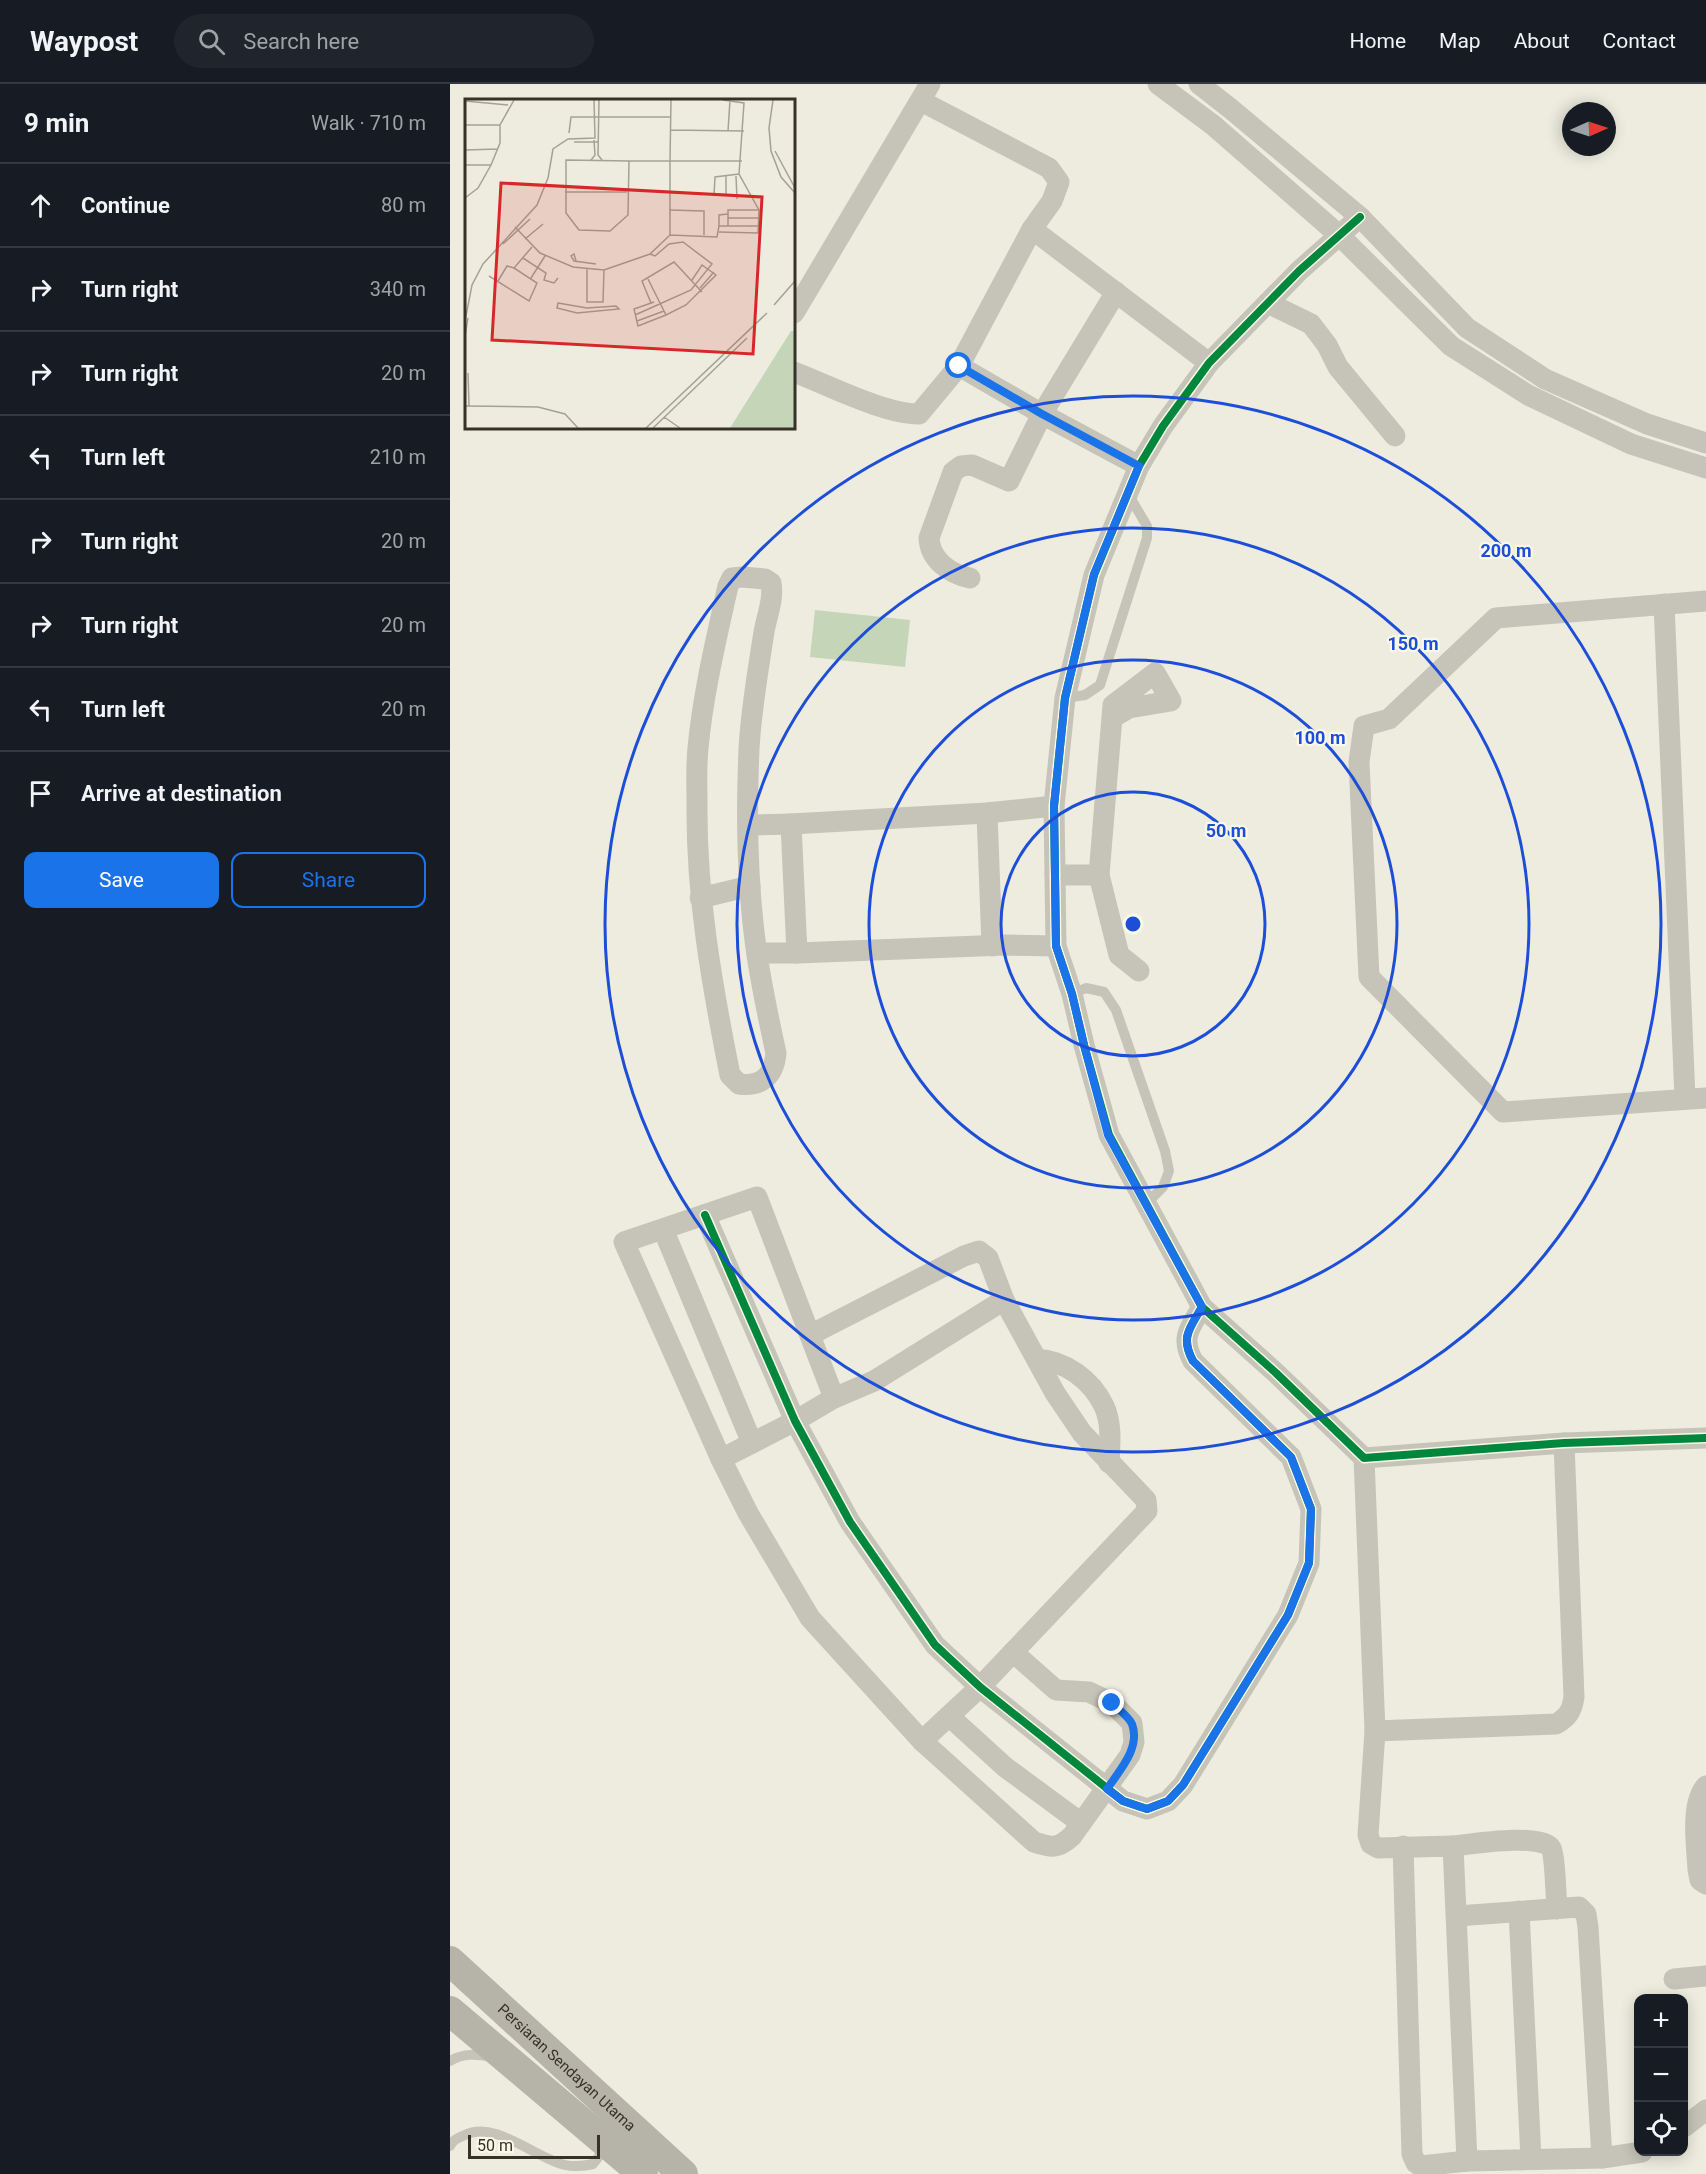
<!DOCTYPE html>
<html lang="en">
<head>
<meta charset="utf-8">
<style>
	:root { --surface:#171b24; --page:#20242c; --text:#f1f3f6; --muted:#9ea1a6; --line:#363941; --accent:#1a73e8 }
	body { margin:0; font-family:Roboto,sans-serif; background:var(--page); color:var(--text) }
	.controls { position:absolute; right:18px; bottom:18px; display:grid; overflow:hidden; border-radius:12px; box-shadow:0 3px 15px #0003 }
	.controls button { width:54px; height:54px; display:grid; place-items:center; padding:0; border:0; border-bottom:2px solid var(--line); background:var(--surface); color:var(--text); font:30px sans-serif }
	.compass { position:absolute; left:1112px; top:18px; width:54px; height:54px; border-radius:50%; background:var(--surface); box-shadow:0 3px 15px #0003; rotate:87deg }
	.scale { position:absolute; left:18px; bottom:15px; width:132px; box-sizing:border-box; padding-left:6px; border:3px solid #373227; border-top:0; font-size:16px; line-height:21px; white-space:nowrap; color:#373227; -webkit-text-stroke:4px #faf8e6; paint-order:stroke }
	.stop { position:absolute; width:18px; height:18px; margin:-14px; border:4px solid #1a73e8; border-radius:50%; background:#fff }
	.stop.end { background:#1a73e8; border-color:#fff; box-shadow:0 2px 6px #0008 }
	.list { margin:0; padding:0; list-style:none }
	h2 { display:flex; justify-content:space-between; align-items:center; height:78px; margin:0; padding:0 24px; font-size:26px }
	h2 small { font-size:20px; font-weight:400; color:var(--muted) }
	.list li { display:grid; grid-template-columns:39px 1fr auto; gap:18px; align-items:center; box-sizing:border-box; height:84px; padding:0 24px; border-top:2px solid var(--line) }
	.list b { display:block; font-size:22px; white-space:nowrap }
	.list em { font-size:20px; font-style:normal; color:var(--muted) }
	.actions { display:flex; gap:12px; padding:18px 24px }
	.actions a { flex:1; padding:14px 0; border:2px solid var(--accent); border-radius:12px; text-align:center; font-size:21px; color:var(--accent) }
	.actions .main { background:var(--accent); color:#fff }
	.icon { flex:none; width:33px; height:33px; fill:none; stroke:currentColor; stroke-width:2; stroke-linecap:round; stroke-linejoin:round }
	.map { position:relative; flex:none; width:1256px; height:2090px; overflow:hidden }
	header { display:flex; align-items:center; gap:36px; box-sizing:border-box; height:84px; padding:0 30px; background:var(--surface); border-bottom:2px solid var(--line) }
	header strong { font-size:28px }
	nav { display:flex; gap:33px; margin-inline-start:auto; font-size:21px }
	.search { width:420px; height:54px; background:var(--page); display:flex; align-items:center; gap:15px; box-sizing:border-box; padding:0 21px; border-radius:33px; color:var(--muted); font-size:22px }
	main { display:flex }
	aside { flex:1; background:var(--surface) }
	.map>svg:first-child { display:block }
	.green { fill:#c5d5b8 }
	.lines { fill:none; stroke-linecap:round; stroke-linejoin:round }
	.lane { stroke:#c6c4b8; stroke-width:10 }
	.street { stroke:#c6c4b8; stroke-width:21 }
	.secondary { stroke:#b6b4a9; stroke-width:30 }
	.cycleway-casing { stroke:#faf8e6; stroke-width:11 }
	.cycleway { stroke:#00873e; stroke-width:8 }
	.route { stroke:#1a73e8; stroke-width:8 }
	.ring { fill:none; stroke:#1d4ed8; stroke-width:3 }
	.labels { text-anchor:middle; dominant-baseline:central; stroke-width:4.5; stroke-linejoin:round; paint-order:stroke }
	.street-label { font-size:15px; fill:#373227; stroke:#faf8e6 }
	.inset-road { fill:none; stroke:#a4a295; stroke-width:1.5 }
	.view { fill:#d62828; fill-opacity:0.15; stroke:#d62828; stroke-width:3 }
	.inset-edge { fill:none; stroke:#373227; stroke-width:3 }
	.centre { fill:#1d4ed8; stroke:#faf8e6; stroke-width:3 }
	.ring-label { font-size:18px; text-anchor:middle; font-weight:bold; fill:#1d4ed8; stroke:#faf8e6; stroke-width:4.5; stroke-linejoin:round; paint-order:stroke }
</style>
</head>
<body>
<header>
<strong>Waypost</strong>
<div class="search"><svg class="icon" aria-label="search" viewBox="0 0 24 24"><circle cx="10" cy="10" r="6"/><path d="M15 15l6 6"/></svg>Search here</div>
<nav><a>Home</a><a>Map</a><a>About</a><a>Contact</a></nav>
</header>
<main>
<aside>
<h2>9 min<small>Walk · 710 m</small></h2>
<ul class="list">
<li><svg class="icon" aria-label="ahead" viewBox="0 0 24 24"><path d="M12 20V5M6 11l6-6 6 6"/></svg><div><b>Continue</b></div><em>80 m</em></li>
<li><svg class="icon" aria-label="right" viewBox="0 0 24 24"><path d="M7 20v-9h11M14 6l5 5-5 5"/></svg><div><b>Turn right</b></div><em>340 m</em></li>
<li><svg class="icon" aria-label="right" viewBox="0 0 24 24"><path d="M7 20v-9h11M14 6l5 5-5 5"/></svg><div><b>Turn right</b></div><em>20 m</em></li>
<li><svg class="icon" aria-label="left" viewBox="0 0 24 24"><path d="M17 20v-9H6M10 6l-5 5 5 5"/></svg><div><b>Turn left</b></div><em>210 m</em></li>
<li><svg class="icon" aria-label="right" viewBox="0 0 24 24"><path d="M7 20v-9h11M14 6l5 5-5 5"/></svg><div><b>Turn right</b></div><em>20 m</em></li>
<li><svg class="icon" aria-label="right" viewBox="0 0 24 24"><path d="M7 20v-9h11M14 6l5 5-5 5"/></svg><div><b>Turn right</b></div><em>20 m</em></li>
<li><svg class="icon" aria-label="left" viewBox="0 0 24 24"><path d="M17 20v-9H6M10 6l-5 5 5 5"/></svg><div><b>Turn left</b></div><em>20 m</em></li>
<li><svg class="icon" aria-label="arrive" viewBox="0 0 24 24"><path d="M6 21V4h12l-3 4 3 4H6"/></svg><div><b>Arrive at destination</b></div></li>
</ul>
<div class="actions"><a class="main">Save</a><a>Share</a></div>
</aside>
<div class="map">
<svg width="1256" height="2090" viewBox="0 0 1256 2090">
	<rect width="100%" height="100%" fill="#edecdf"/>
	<polygon class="green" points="365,526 460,536 455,583 360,573"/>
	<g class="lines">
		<g class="lane">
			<polyline points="615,614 635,611 650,601 697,454 697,442 678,410"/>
			<polyline points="622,910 636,904 654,908 666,926 715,1067 719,1087 713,1103 696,1120"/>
			<path d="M0,1977C13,1969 27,1970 42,1973"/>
			<path d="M0,2062C4,2055 8,2054 15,2051C45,2036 85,2074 115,2081C124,2083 134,2082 143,2080L156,2063"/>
		</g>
		<g class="street">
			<polyline points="708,0 763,41 890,152 1001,262 1078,311 1181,360 1256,384"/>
			<polyline points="749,0 781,25 910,133 1017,244 1095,295 1197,340 1256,359"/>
			<polyline points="471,17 599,84 609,98 602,117 582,145"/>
			<polyline points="910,133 849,187 759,279 713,342 689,382 644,491 615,614 604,722 606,862 622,910 634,961 659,1051 752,1223 826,1289 914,1374 1114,1359 1256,1354"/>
			<polyline points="818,219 861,240 877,261 888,283 945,352"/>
			<polyline points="344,229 480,0"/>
			<polyline points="509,282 592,330 689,382"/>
			<path d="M344,288C378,301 434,330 469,330L509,282L582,145L759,279"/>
			<path d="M292,493L315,495L321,499C324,515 317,531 314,548C308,587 301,626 299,665C296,733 297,803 307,871C312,904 319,937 326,969C324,992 311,1003 289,1000L280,991C262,901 246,812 247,719C247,701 246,682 248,664C253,610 266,556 278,502L282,494Z"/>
			<path d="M520,494C500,490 480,476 479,454L503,388L511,382L522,381L559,397L592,330L666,208"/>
			<polyline points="1256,517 1046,534 939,635 914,642 909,678 919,893 1053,1028 1256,1014"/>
			<polyline points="1214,520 1235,1014"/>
			<polyline points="604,722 537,729 341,740 347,869 555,861 606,862"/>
			<polyline points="537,729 542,862"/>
			<polyline points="298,741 341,740"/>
			<polyline points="605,791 649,791 669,871 689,887"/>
			<polyline points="649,791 663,621 705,589 721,617 679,624 662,634"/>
			<polyline points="250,814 300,802"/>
			<polyline points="307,869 347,869"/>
			<path d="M255,1131L345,1337L400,1438L485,1561L530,1603L673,1717L697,1725L718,1717L733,1701L838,1531L859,1479L861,1425L841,1373L743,1277C730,1253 740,1244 752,1223"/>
			<polyline points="213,1145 302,1359"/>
			<path d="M554,1216L424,1297L384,1314L345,1337L271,1375L298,1429L360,1534L472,1657L584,1758C602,1764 608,1765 622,1752L680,1671L684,1658L682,1639L662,1619L639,1608L606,1606L563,1568"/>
			<polyline points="360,1251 514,1172 529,1167 538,1174 554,1216 605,1309 632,1349 696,1416 697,1427 530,1603 472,1657"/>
			<path d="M587,1275C615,1277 641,1295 654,1322C662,1339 660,1360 659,1379"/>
			<polyline points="914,1374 925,1647 918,1751 921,1760 928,1764 1003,1762 1017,2077"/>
			<polyline points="271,1375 174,1158 307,1113 384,1314"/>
			<polyline points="499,1632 555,1683 631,1739"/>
			<path d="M925,1647L1106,1640C1118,1633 1122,1627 1124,1613L1114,1359"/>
			<path d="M1256,1702C1240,1720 1247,1763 1248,1786L1250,1796L1256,1800"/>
			<polyline points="953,1762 962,2070 966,2079 971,2082 1017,2077 1152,2074 1138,1843 1136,1830 1129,1823 1007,1832"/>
			<path d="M1003,1762C1022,1760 1091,1749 1101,1764C1105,1771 1106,1813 1107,1825"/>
			<polyline points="1069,1827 1081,2075"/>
			<polyline points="1224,1895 1256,1892"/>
			<polyline points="1234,2043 1256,2026"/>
			<polyline points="1152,2074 1192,2068"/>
		</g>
		<g class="secondary">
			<path id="s1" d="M0,1877L233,2090"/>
			<polyline points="0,1927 193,2090"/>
		</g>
		<g class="cycleway-casing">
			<g id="cycleway">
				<polyline points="910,133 849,187 759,279 713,342 689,382 644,491 615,614 604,722 606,862 622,910 634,961 659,1051 752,1223 826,1289 914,1374 1114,1359 1256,1354"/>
				<path d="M255,1131L345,1337L400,1438L485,1561L530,1603L673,1717L697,1725L718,1717L733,1701L838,1531L859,1479L861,1425L841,1373L743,1277C730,1253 740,1244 752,1223"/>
			</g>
		</g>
		<use href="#cycleway" class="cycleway"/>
	</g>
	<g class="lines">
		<path class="route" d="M509,282L592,330L689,382L644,490L615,614L604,722L606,862L622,910L634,961L658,1051L752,1223C740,1244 730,1253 743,1277L841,1373L861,1425L859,1479L838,1531L733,1701L718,1717L697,1725L673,1717L657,1705C669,1687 691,1664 682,1640C679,1633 668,1625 662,1619"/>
	</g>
	<g class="ring">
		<circle cx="683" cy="840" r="132"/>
		<circle cx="683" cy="840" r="264"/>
		<circle cx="683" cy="840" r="396"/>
		<circle cx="683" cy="840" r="528"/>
	</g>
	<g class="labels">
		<g class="street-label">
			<text stroke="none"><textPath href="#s1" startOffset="158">Persiaran Sendayan Utama</textPath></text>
		</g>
	</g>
	<g transform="translate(15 15)">
		<rect width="330" height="330" fill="#edecdf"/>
		<path d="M326,232H330V329H265Z" fill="#c5d5b8"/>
		<path class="inset-road" d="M134,1L133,56L137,61M206,1L205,62H277M258,1L279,4L274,75L294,111M308,1L304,29L306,52L316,78L330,94M0,2L43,6M0,26H35M205,31L279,32M263,32L265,1M104,34L106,18H205M109,43H133M0,51L33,50M310,52L330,89M101,61L164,62L163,116L145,132L114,131L101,114ZM126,61L130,56L129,41M0,66H26M261,77V96H249L250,78L274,75M271,77L272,100M100,93H162M0,99L13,89L26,66L35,44V26L49,1M204,111L239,112V136M263,119H294M254,127V116L263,115M50,128L75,154L108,168L139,171L185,155L205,136V62H164M254,133L293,134L294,111H263V127M205,136L252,138L254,127H294M60,140L78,125M38,145L65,120M58,159L81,174L79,181L89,184L93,179M111,162L109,155L106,157L109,162L131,165M122,170V203H138L139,171M24,177L64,202L72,184L49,169L67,148M66,179L80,157M183,180L201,216L221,206L251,176L237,166L227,181M33,182L42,167L49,169M235,189L249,173M189,203L169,210L173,227L201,216M93,204L122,209L151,207L154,210L112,214L92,209ZM186,204L177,182L209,163L237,193M309,206L330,182M170,216L226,191L247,165L218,143L204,145L190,157L185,155M0,222L7,186L18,165L72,106L83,79L88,50L103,40L130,39L129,1M172,222L199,212M0,237L3,219M3,274L4,307M0,307L73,308L100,315L113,329M199,318L215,329M181,329L302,214M188,329L282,239"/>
		<path class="view" d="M36,84L297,98L288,255L27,241Z"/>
		<rect width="330" height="330" class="inset-edge"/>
	</g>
	<circle cx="683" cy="840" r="9" class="centre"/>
	<g class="ring-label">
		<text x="1056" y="473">200 m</text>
		<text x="963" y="566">150 m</text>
		<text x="870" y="660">100 m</text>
		<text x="776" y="753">50 m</text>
	</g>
</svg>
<div class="controls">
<button>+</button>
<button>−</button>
<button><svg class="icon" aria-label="locate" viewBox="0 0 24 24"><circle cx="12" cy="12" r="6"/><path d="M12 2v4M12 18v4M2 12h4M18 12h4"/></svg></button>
</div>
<svg class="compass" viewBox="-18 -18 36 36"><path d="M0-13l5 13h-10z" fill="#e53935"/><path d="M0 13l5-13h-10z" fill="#9ea1a6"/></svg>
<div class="scale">50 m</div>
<div class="stop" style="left:509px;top:282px"></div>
<div class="stop end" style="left:662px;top:1619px"></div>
</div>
</main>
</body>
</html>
